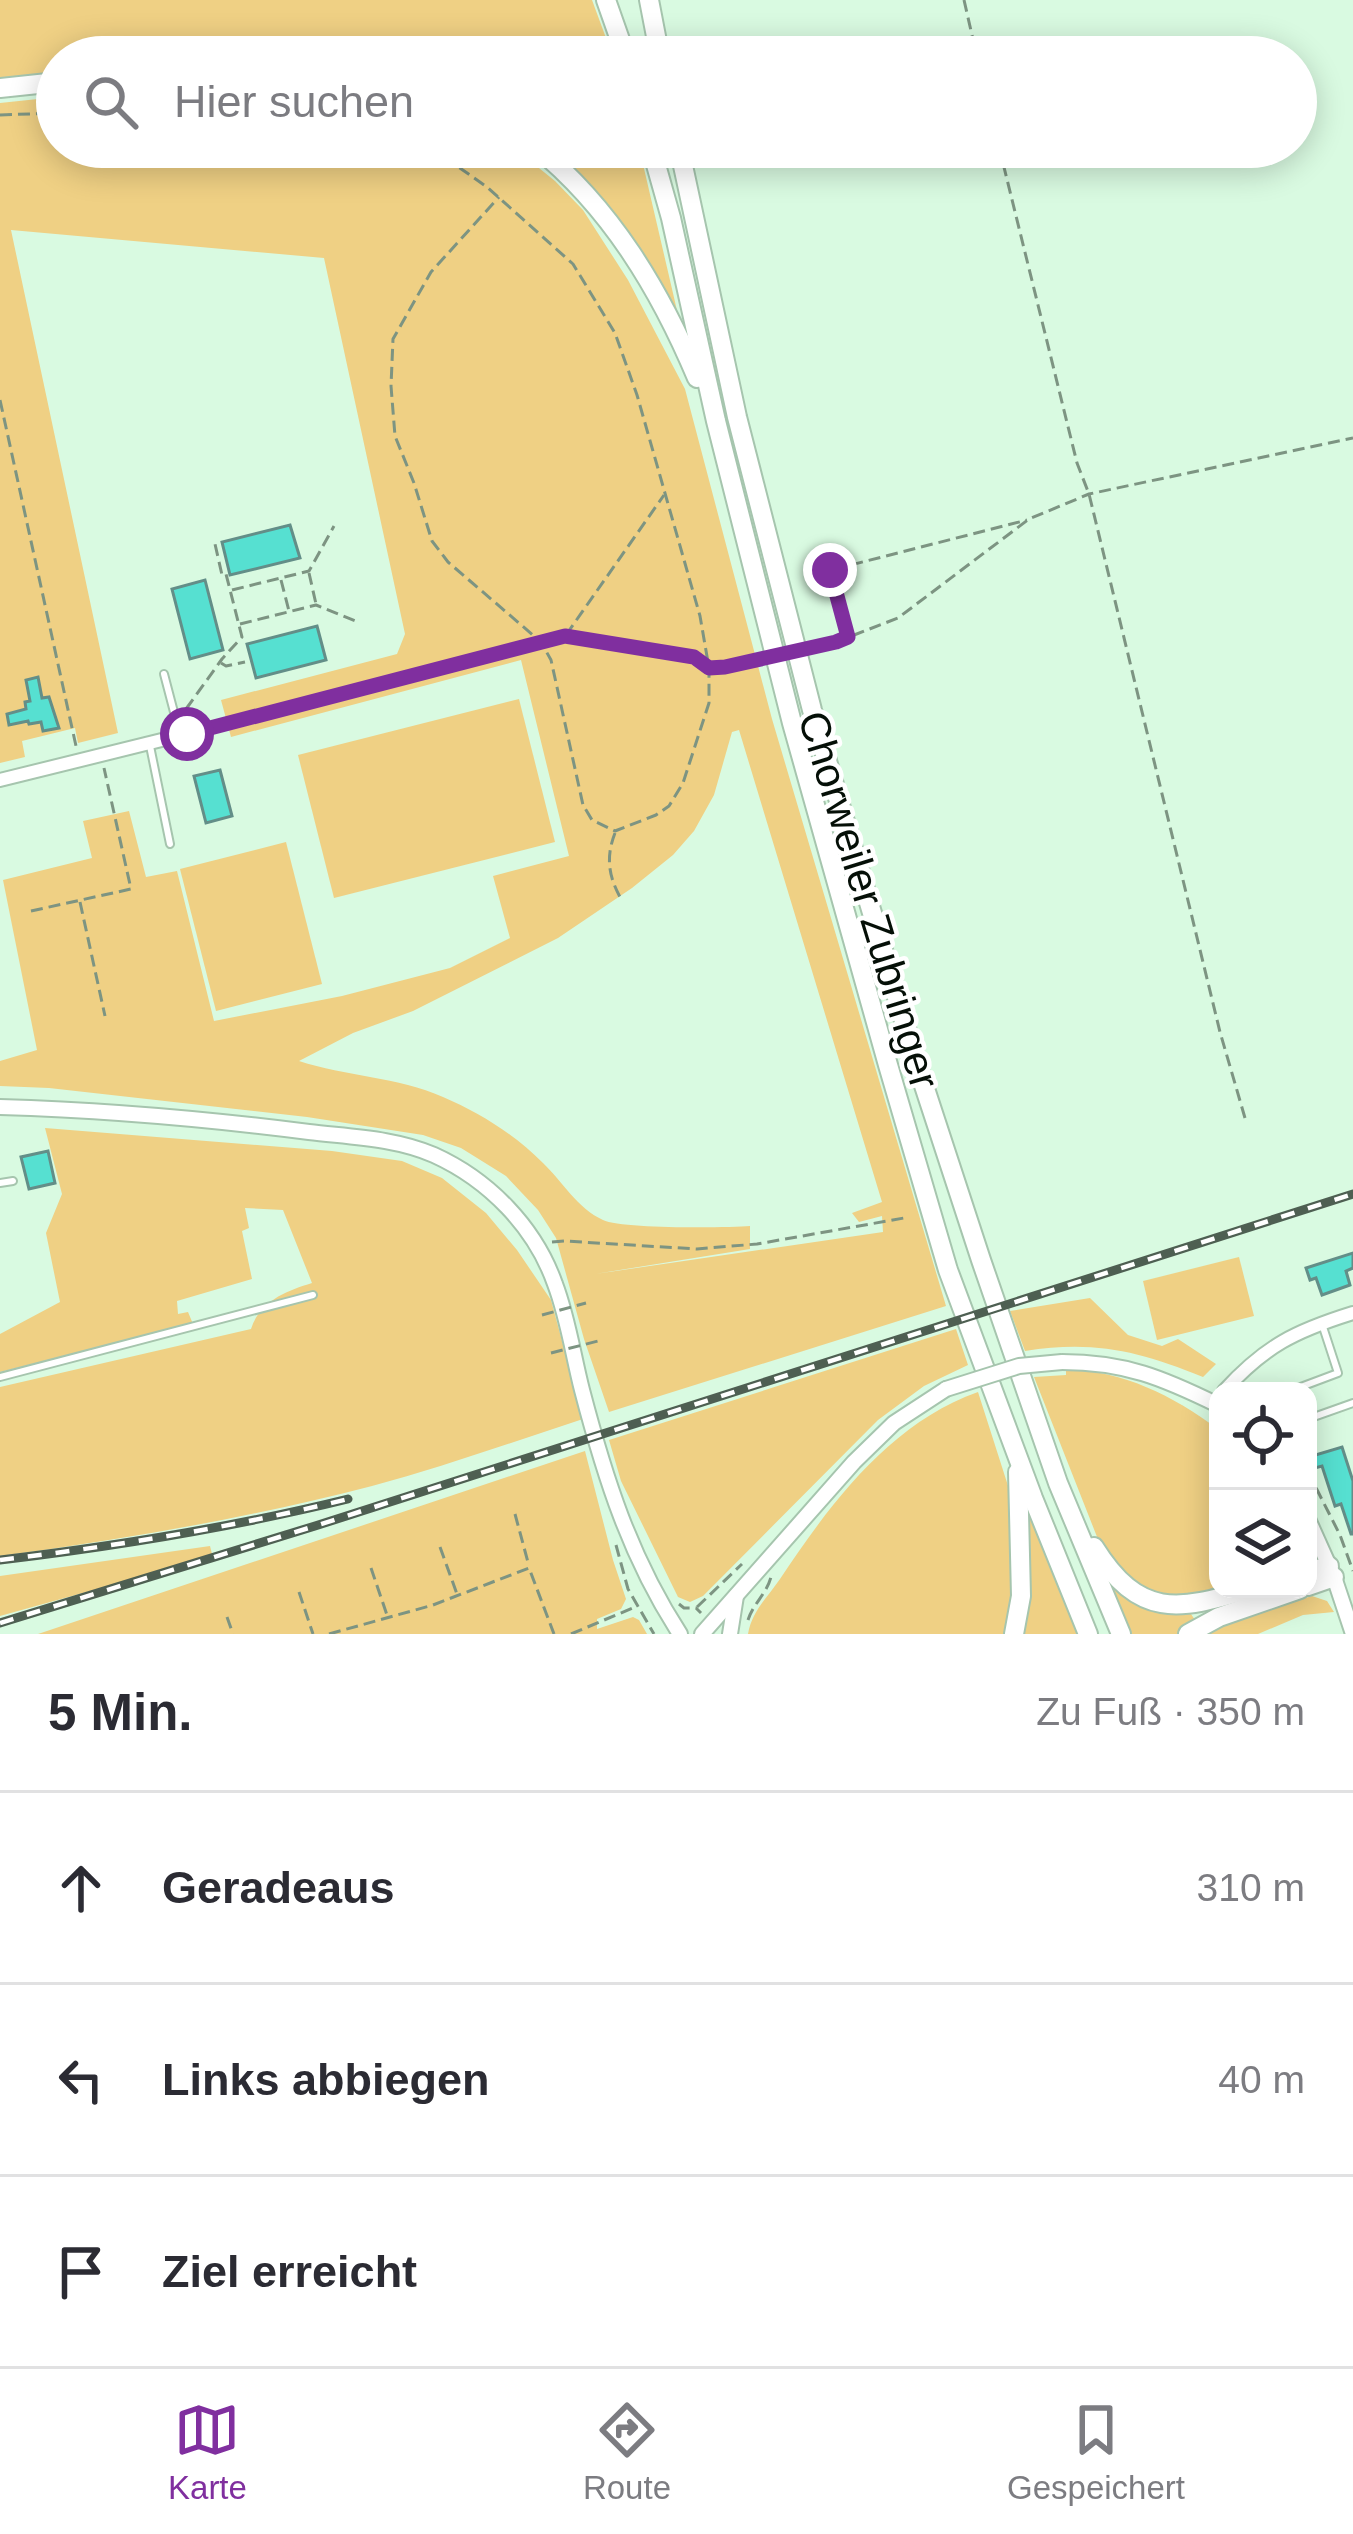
<!DOCTYPE html>
<html lang="de">
<head>
<meta charset="utf-8">
<style>
	:root { --surface:#fff; --page:#f2f2f3; --text:#2b2b33; --muted:#7c7c81; --line:#e1e1e2; --accent:#802f9f }
	body { margin:0; font-family:Helvetica,sans-serif; background:var(--page); color:var(--text) }
	.controls { position:absolute; right:36px; bottom:36px; display:grid; overflow:hidden; border-radius:24px; box-shadow:0 6px 30px #0003 }
	.controls button { width:108px; height:108px; display:grid; place-items:center; padding:0; border:0; border-bottom:3px solid var(--line); background:var(--surface); color:var(--text); font:60px sans-serif }
	.stop { position:absolute; width:36px; height:36px; margin:-27px; border:9px solid #802f9f; border-radius:50%; background:#fff }
	.stop.end { background:#802f9f; border-color:#fff; box-shadow:0 3px 12px #0008 }
	.list { margin:0; padding:0; list-style:none }
	h2 { display:flex; justify-content:space-between; align-items:center; height:156px; margin:0; padding:0 48px; font-size:51px }
	h2 small { font-size:39px; font-weight:400; color:var(--muted) }
	.list li { display:grid; grid-template-columns:78px 1fr auto; gap:36px; align-items:center; box-sizing:border-box; height:192px; padding:0 48px; border-top:3px solid var(--line) }
	.list b { display:block; font-size:45px; white-space:nowrap }
	.list em { font-size:39px; font-style:normal; color:var(--muted) }
	.icon { flex:none; width:66px; height:66px; fill:none; stroke:currentColor; stroke-width:2; stroke-linecap:round; stroke-linejoin:round }
	.map { position:relative; flex:none; width:1353px; height:1634px; overflow:hidden }
	.search { position:absolute; background:var(--surface); box-shadow:0 6px 30px #0003; left:36px; right:36px; top:36px; height:132px; display:flex; align-items:center; gap:30px; box-sizing:border-box; padding:0 42px; border-radius:66px; color:var(--muted); font-size:45px }
	.sheet { height:732px; background:var(--surface) }
	nav { display:flex; justify-content:space-around; align-items:center; box-sizing:border-box; height:168px; border-top:3px solid var(--line); background:var(--surface); font-size:33px; color:var(--muted) }
	nav a { display:grid; justify-items:center; gap:6px }
	nav .on { color:var(--accent) }
	.map>svg:first-child { display:block }
	.green { fill:#efd084; fill-rule:evenodd }
	.building { fill:#56e0d1; stroke:#638e88; stroke-width:3 }
	.lines { fill:none; stroke-linecap:round; stroke-linejoin:round }
	.service-casing { stroke:#a6c5ae; stroke-width:10 }
	.minor-casing { stroke:#a6c5ae; stroke-width:16 }
	.tertiary-casing { stroke:#a6c5ae; stroke-width:18 }
	.trunk-casing { stroke:#a6c5ae; stroke-width:22 }
	.path { stroke:#7d9482; stroke-width:3; stroke-dasharray:12 6; stroke-linecap:butt }
	.service { stroke:#fff; stroke-width:6 }
	.minor { stroke:#fff; stroke-width:12 }
	.tertiary { stroke:#fff; stroke-width:14 }
	.trunk { stroke:#fff; stroke-width:18 }
	.rail-casing { stroke:#4e5f52; stroke-width:9 }
	.rail { stroke:#fff; stroke-width:4.5; stroke-dasharray:14; stroke-linecap:butt }
	.tertiary-bridge-casing { stroke:#a6c5ae; stroke-width:18; stroke-linecap:butt }
	.path-bridge { stroke:#7d9482; stroke-width:3; stroke-dasharray:12 6; stroke-linecap:butt }
	.tertiary-bridge { stroke:#fff; stroke-width:14 }
	.route { stroke:#802f9f; stroke-width:15 }
	.labels { text-anchor:middle; dominant-baseline:central; stroke-width:9; stroke-linejoin:round; paint-order:stroke }
	.street-label { font-size:42px; fill:#050f07; stroke:#fff }
</style>
</head>
<body>
<div class="map">
<svg width="1353" height="1634" viewBox="0 0 1353 1634">
	<rect width="100%" height="100%" fill="#d9fae1"/>
	<g class="green">
		<polygon points="0,0 592,0 613,57 355,57 300,50 251,49 170,57 57,57 57,74 0,79"/>
		<path d="M57,97V147H513L555,181L583,210L628,280L685,389L772,719L946,1306L609,1412L584,1339L556,1238L538,1210L506,1176L461,1148L423,1135L307,1117L49,1088L0,1086V1061L37,1050L3,880L92,858L83,821L129,811L146,877L177,871L214,1021L342,996L450,968L510,938L493,876L569,856L521,660L231,737L221,700L397,654L405,634L324,258L11,230L118,733L78,743L75,728L22,741L25,757L0,763V103ZM739,730L882,1202L852,1213L859,1222L882,1216L883,1232L595,1274L750,1249V1226C726,1228 621,1229 603,1220C577,1208 563,1182 543,1163C514,1134 480,1113 443,1097C398,1077 345,1076 299,1061L353,1033L413,1011L558,938L632,888L673,855L694,831L714,795L732,732Z"/>
		<path d="M548,147H639L679,319C644,252 605,196 548,147Z"/>
		<polygon points="519,699 555,842 334,898 298,755"/>
		<polygon points="286,842 322,984 216,1011 180,869"/>
		<path d="M45,1128L332,1151L402,1161L442,1178L486,1213L517,1250L551,1300L583,1419C513,1442 443,1467 372,1486C249,1518 126,1539 0,1556V1387L251,1329C260,1301 286,1291 312,1283L283,1210L245,1208L249,1228L242,1231L252,1279L177,1301L178,1314L188,1312L193,1324L0,1372V1334L60,1302L46,1233L62,1194Z"/>
		<polygon points="1239,1257 1254,1316 1157,1340 1143,1281"/>
		<path d="M1090,1298L1128,1335L1162,1346L1178,1339L1216,1364L1203,1377C1139,1351 1094,1340 1025,1351L1010,1311Z"/>
		<polygon points="956,1329 968,1365 924,1386 878,1420 703,1596 690,1602 678,1597 621,1481 609,1440"/>
		<path d="M1066,1370C1123,1370 1173,1396 1218,1429V1589L1198,1599L1140,1591L1103,1552L1034,1377L1066,1375Z"/>
		<path d="M978,1392L1010,1492L1017,1578L1007,1634H748C752,1611 767,1598 780,1579C830,1504 890,1423 978,1392Z"/>
		<polygon points="585,1451 613,1560 626,1599 621,1609 597,1619 597,1629 633,1617 639,1620 647,1634 38,1634"/>
		<polygon points="1022,1489 1081,1634 1024,1634 1030,1563"/>
		<polygon points="210,1546 212,1554 115,1584 0,1616 0,1576"/>
		<polygon points="1100,1568 1189,1611 1195,1620 1181,1634 1126,1634"/>
		<polygon points="1312,1596 1327,1601 1334,1612 1303,1615 1258,1634 1204,1634 1223,1623"/>
	</g>
	<g class="building">
		<polygon points="290,525 300,558 230,575 222,542"/>
		<polygon points="205,580 223,650 190,659 172,589"/>
		<polygon points="317,626 326,660 256,678 247,644"/>
		<polygon points="38,677 42,698 49,697 59,728 43,731 41,722 29,724 28,721 9,725 7,714 26,709 25,702 30,701 26,680"/>
		<polygon points="220,770 232,816 206,823 194,776"/>
		<polygon points="48,1151 55,1183 29,1189 21,1157"/>
		<polygon points="1353,1253 1353,1268 1346,1271 1350,1285 1322,1295 1316,1278 1310,1280 1306,1268"/>
		<polygon points="1342,1447 1353,1481 1353,1534 1351,1534 1341,1504 1335,1506 1322,1466 1315,1468 1312,1456"/>
	</g>
	<g class="lines">
		<g class="service-casing">
			<g id="service">
				<polyline points="164,674 180,735"/>
				<polyline points="150,746 170,844"/>
				<polyline points="0,1183 13,1181"/>
				<polyline points="0,1377 313,1295"/>
				<polyline points="1290,1391 1338,1373 1323,1327"/>
				<polyline points="1308,1419 1353,1403"/>
			</g>
		</g>
		<g class="minor-casing">
			<g id="minor">
				<polyline points="0,780 194,732"/>
				<path d="M1224,1391C1265,1346 1295,1331 1353,1313"/>
			</g>
		</g>
		<g class="tertiary-casing">
			<g id="tertiary">
				<path d="M0,1107C103,1110 207,1119 309,1132C350,1137 395,1138 434,1155C489,1180 535,1227 555,1284C568,1318 573,1355 582,1390C605,1478 630,1557 680,1634"/>
				<path d="M1062,1362C1125,1362 1163,1378 1218,1405"/>
				<polyline points="1308,1519 1334,1577 1353,1634"/>
				<polyline points="702,1634 854,1462 894,1423 946,1389"/>
				<polyline points="730,1634 736,1596"/>
			</g>
		</g>
		<g class="trunk-casing">
			<g id="trunk">
				<polyline points="606,0 626,57"/>
				<polyline points="649,0 660,57"/>
				<polyline points="0,88 57,82"/>
				<path d="M536,147C611,208 660,290 697,378"/>
				<polyline points="651,147 671,218 716,421 792,723 888,1065 948,1270 1033,1498 1088,1634"/>
				<polyline points="679,147 737,417 812,710 914,1055 981,1260 1058,1483 1121,1634"/>
				<path d="M1094,1547C1139,1619 1178,1611 1249,1589"/>
				<polyline points="1308,1572 1329,1566"/>
				<polyline points="1308,1586 1334,1577"/>
				<polyline points="1014,1634 1021,1596 1018,1472"/>
				<polyline points="1188,1634 1219,1617 1300,1589"/>
			</g>
		</g>
		<g class="path">
			<polyline points="964,0 977,57"/>
			<polyline points="0,115 57,113"/>
			<polyline points="430,147 487,187 573,264 615,333 637,395 700,616 709,668 709,703 683,783 669,806 656,815 615,831 592,820 583,805 551,660 541,642 448,562 432,541 414,483 395,436 391,386 393,339 431,272 499,197"/>
			<polyline points="999,147 1077,463 1089,494 1220,1032 1245,1118"/>
			<polyline points="0,400 76,746"/>
			<polyline points="309,573 316,604"/>
			<polyline points="281,580 289,611"/>
			<polyline points="232,590 309,571 334,526"/>
			<polyline points="240,624 316,605 358,622"/>
			<polyline points="566,635 664,495"/>
			<polyline points="848,637 831,570 1027,520"/>
			<polyline points="836,642 898,618 1029,519 1089,494 1353,438"/>
			<polyline points="221,663 226,666 245,662"/>
			<polyline points="186,709 222,659 242,637 226,574 222,575 215,544"/>
			<polyline points="207,728 565,636 694,657 709,668 725,667"/>
			<path d="M615,833C606,856 608,875 620,897"/>
			<polyline points="80,902 105,1016"/>
			<polyline points="31,911 131,889 104,768"/>
			<polyline points="552,1242 564,1241 697,1249 757,1244 904,1218"/>
			<polyline points="1308,1472 1340,1535 1353,1571"/>
			<polyline points="515,1514 529,1566"/>
			<polyline points="616,1545 628,1589 654,1634"/>
			<polyline points="440,1547 457,1594"/>
			<polyline points="371,1568 388,1618"/>
			<polyline points="299,1592 313,1634"/>
			<polyline points="679,1604 684,1608 696,1608 701,1613"/>
			<polyline points="697,1607 742,1564"/>
			<polyline points="227,1617 233,1634"/>
			<path d="M748,1620C753,1604 767,1593 771,1577"/>
			<polyline points="329,1634 433,1605 529,1568 554,1634"/>
			<polyline points="571,1634 635,1607"/>
		</g>
		<use href="#service" class="service"/>
		<use href="#minor" class="minor"/>
		<use href="#tertiary" class="tertiary"/>
		<use href="#trunk" class="trunk"/>
		<g class="rail-casing">
			<g id="rail">
				<path d="M0,1560C117,1546 234,1527 348,1499"/>
				<polyline points="0,1623 315,1526 1353,1194"/>
			</g>
		</g>
		<use href="#rail" class="rail"/>
		<g class="tertiary-bridge-casing">
			<polyline id="tertiary-bridge" points="946,1389 1019,1366 1062,1362"/>
		</g>
		<g class="path-bridge">
			<polyline points="725,667 836,642"/>
			<polyline points="542,1315 586,1303"/>
			<polyline points="551,1353 598,1341"/>
		</g>
		<use href="#tertiary-bridge" class="tertiary-bridge"/>
	</g>
	<g class="lines">
		<polyline class="route" points="187,734 565,636 694,657 709,668 725,667 836,642 848,637 830,570"/>
	</g>
	<g class="labels">
		<g class="street-label">
			<text transform="translate(869 900) rotate(73)">Chorweiler Zubringer</text>
		</g>
	</g>
</svg>
<div class="controls">
<button><svg class="icon" aria-label="locate" viewBox="0 0 24 24"><circle cx="12" cy="12" r="6"/><path d="M12 2v4M12 18v4M2 12h4M18 12h4"/></svg></button>
<button><svg class="icon" aria-label="layers" viewBox="0 0 24 24"><path d="M12 4l9 5-9 5-9-5zM3 14l9 5 9-5"/></svg></button>
</div>
<div class="stop" style="left:187px;top:734px"></div>
<div class="stop end" style="left:830px;top:570px"></div>
<div class="search"><svg class="icon" aria-label="search" viewBox="0 0 24 24"><circle cx="10" cy="10" r="6"/><path d="M15 15l6 6"/></svg>Hier suchen</div>
</div>
<section class="sheet">
<h2>5 Min.<small>Zu Fuß · 350 m</small></h2>
<ul class="list">
<li><svg class="icon" aria-label="ahead" viewBox="0 0 24 24"><path d="M12 20V5M6 11l6-6 6 6"/></svg><div><b>Geradeaus</b></div><em>310 m</em></li>
<li><svg class="icon" aria-label="left" viewBox="0 0 24 24"><path d="M17 20v-9H6M10 6l-5 5 5 5"/></svg><div><b>Links abbiegen</b></div><em>40 m</em></li>
<li><svg class="icon" aria-label="arrive" viewBox="0 0 24 24"><path d="M6 21V4h12l-3 4 3 4H6"/></svg><div><b>Ziel erreicht</b></div></li>
</ul>
</section>
<nav>
<a class="on"><svg class="icon" aria-label="map" viewBox="0 0 24 24"><path d="M3 6l6-2 6 2 6-2v14l-6 2-6-2-6 2zM9 4v14M15 6v14"/></svg>Karte</a>
<a><svg class="icon" aria-label="directions" viewBox="0 0 24 24"><path d="M12 3l9 9-9 9-9-9zM9 14v-3h6M13 9l2 2-2 2"/></svg>Route</a>
<a><svg class="icon" aria-label="saved" viewBox="0 0 24 24"><path d="M7 4h10v16l-5-4-5 4z"/></svg>Gespeichert</a>
</nav>
</body>
</html>
